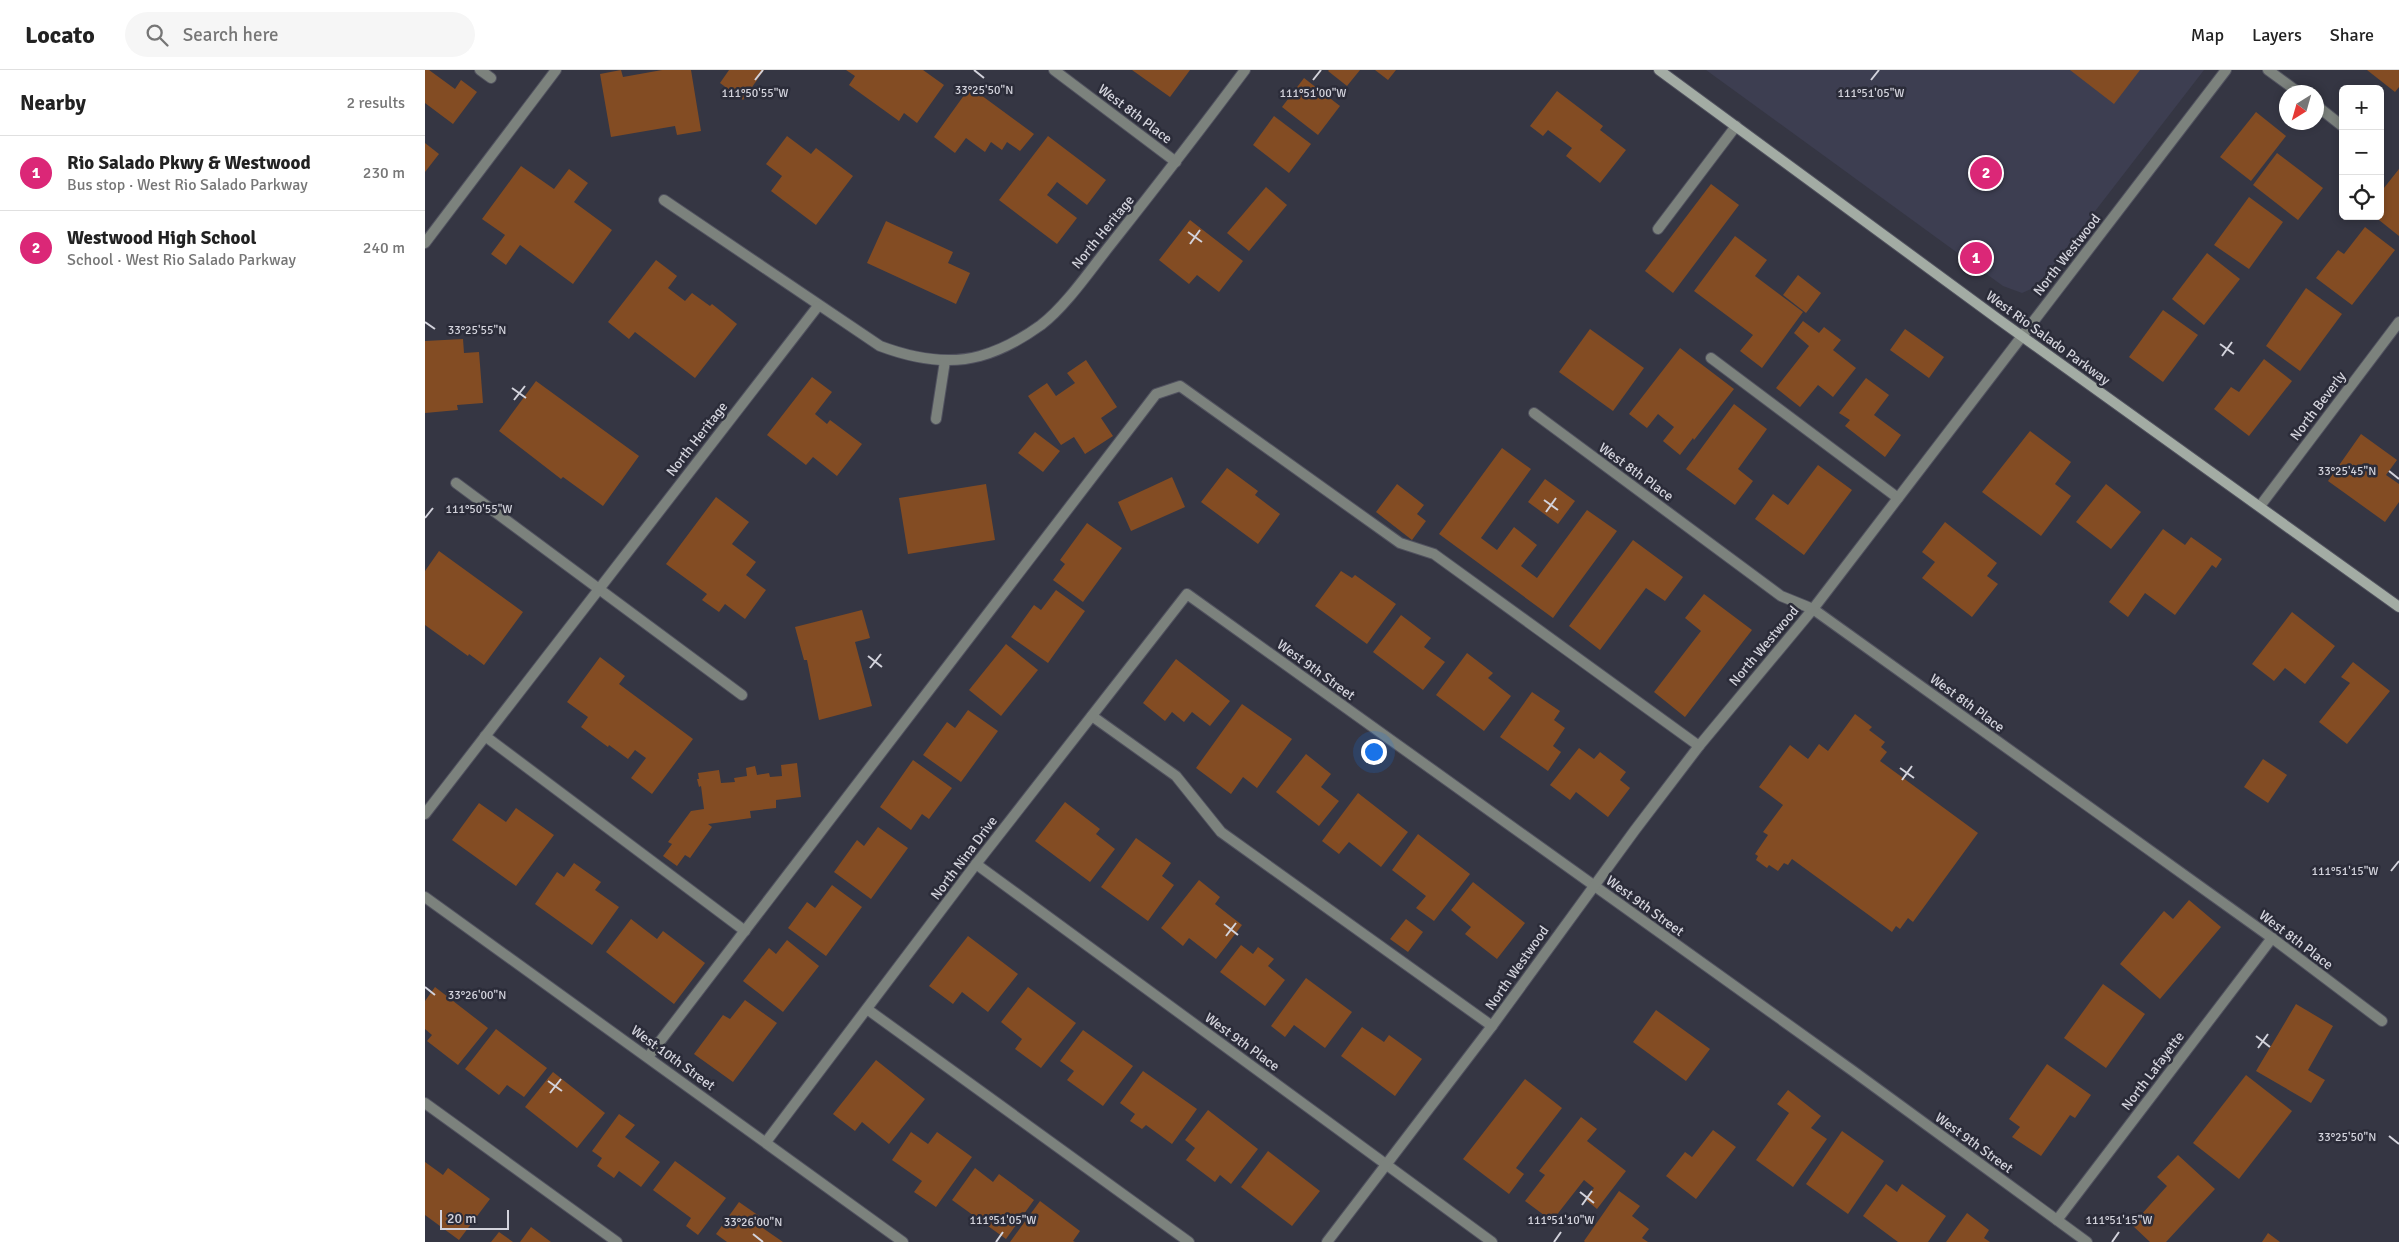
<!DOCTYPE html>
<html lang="en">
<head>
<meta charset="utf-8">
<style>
	:root { --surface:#fff; --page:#f6f6f6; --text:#222; --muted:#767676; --line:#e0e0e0; --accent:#db2777 }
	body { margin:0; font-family:Signika,sans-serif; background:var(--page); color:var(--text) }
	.controls { position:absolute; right:15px; top:15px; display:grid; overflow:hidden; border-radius:8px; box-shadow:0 2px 8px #0003 }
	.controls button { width:45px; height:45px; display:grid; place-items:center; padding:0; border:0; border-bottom:1px solid var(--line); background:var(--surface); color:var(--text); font:25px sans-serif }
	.compass { position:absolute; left:1854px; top:15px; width:45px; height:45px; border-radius:50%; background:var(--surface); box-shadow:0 2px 8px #0003; rotate:217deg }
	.scale { position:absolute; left:15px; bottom:12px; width:69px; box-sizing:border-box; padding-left:5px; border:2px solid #d3d3dc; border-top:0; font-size:14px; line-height:18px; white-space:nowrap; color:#d3d3dc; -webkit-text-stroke:4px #2b2c39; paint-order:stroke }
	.you { position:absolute; left:948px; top:681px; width:18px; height:18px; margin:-12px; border:4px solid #fff; border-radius:50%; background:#1a73e8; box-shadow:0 0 0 8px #1a73e833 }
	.badge { display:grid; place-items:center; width:32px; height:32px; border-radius:50%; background:var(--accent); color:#fff; font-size:16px; font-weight:700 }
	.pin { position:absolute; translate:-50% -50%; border:2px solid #fff; box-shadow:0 1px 5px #0006 }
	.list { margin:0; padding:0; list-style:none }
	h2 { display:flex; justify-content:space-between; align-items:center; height:65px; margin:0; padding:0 20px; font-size:21px }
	h2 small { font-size:16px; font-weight:400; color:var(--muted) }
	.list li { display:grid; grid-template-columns:32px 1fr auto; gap:15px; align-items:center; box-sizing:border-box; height:75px; padding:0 20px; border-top:1px solid var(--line) }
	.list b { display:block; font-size:19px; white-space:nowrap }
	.list p { margin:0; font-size:16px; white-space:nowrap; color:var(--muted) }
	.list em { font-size:16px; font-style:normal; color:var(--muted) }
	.icon { flex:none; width:28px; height:28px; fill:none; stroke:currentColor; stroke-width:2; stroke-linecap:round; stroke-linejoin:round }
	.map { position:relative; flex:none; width:1974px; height:1172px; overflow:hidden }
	header { display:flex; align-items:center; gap:30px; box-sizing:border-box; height:70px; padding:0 25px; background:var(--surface); border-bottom:1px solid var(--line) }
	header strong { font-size:24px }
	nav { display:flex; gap:28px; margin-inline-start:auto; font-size:18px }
	.search { width:350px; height:45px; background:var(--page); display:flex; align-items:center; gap:12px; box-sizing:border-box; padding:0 18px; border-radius:28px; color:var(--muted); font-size:19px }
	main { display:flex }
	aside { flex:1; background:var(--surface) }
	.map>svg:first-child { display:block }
	.built { fill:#3d3e51 }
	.building { fill:#834c23 }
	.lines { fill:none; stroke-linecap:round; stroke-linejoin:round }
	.lane-casing { stroke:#51525f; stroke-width:12 }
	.street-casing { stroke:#51525f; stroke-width:12 }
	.secondary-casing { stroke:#51525f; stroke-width:12 }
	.lane { stroke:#7c827d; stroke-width:10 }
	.street { stroke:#7c827d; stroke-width:10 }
	.secondary { stroke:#a3aca4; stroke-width:10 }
	.ticks { fill:none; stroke:#d3d3dc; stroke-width:2 }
	.labels { text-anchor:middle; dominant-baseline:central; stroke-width:5; stroke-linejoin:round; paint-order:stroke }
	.street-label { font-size:14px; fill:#d3d3dc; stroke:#2b2c39 }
	.ticks-label { font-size:12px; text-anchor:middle; fill:#d3d3dc; stroke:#2b2c39; stroke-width:5; stroke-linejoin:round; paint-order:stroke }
</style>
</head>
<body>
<header>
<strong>Locato</strong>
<div class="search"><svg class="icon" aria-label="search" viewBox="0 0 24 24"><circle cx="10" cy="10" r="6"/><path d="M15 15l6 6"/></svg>Search here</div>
<nav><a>Map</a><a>Layers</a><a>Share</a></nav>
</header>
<main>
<aside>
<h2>Nearby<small>2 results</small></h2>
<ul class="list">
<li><span class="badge">1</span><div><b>Rio Salado Pkwy &amp; Westwood</b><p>Bus stop · West Rio Salado Parkway</p></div><em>230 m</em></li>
<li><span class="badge">2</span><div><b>Westwood High School</b><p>School · West Rio Salado Parkway</p></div><em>240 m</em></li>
</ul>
</aside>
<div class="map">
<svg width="1974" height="1172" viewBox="0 0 1974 1172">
	<rect width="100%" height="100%" fill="#353643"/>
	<polygon class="built" points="1281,0 1779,0 1620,206 1606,219 1597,223 1578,216"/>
	<g class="building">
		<polygon points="0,0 4,0 30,19 36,10 52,22 28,54 0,33"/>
		<polygon points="196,0 198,7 237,0 266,0 276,61 252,65 250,56 186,67 175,4"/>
		<polygon points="304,0 339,0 318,30 295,13"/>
		<polygon points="421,0 498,0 519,15 492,53 479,43 474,51 424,15 430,6"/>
		<polygon points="707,0 765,0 745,27"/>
		<polygon points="904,0 935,0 922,16 903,1"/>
		<polygon points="950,0 971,0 963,10"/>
		<polygon points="1645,0 1715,0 1689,34"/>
		<polygon points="1942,0 1974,0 1974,17 1970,22"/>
		<polygon points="879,8 915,36 893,65 857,37"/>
		<polygon points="545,17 609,64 595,81 582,72 577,80 566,72 560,82 541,68 530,83 509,67"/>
		<polygon points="1132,21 1178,56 1175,60 1201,80 1175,113 1141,86 1147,78 1123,60 1118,66 1105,56"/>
		<polygon points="1831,42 1861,66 1826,111 1795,87"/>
		<polygon points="849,46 886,74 864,103 828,75"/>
		<polygon points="362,66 386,84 391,78 428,106 391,155 346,121 357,106 341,94"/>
		<polygon points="623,66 681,110 662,135 632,112 622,125 652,148 632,174 574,130"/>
		<polygon points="0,73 14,84 0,102"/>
		<polygon points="1852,83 1898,118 1873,150 1828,115"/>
		<polygon points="96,96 129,119 144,99 163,113 149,132 187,160 148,214 95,175 81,195 66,184 80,165 57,149"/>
		<polygon points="1974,99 1974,166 1949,146 1955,146 1955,123"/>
		<polygon points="1286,114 1314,135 1248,223 1220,201"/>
		<polygon points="841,117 862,135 824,181 802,163"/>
		<polygon points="1824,127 1858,152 1824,199 1789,175"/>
		<polygon points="765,150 818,191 794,222 772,205 764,214 734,190"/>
		<polygon points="461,151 528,182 523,193 545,203 531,234 442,193"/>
		<polygon points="1940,157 1970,180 1927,235 1891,208 1913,180 1919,184"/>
		<polygon points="1310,166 1342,190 1330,206 1378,242 1337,298 1315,281 1328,265 1269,221"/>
		<polygon points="1782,183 1815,209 1779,255 1747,229"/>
		<polygon points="231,190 252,206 243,218 260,231 267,223 285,236 287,234 312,254 270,308 210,262 204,269 183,252"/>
		<polygon points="1373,205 1396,223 1381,243 1358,225"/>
		<polygon points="1881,218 1917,244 1875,301 1841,276"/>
		<polygon points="1738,240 1773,265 1738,312 1704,287"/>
		<polygon points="1378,251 1394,263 1399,257 1416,270 1408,280 1431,298 1408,327 1393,315 1375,337 1351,318 1384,276 1369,263"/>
		<polygon points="1165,259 1219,298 1188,341 1134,302"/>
		<polygon points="1480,259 1519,287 1504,308 1465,280"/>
		<polygon points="38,269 39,283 54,282 58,333 32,335 33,340 0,343 0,271"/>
		<polygon points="1255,278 1309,319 1269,370 1268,368 1255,385 1238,371 1249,357 1233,344 1222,358 1204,344"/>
		<polygon points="1839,289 1867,311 1824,366 1789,339 1806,317 1814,322"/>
		<polygon points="661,290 692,337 676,348 688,366 660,384 649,367 636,375 603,326 622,313 631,326 650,313 642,303"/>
		<polygon points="387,307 407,322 390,344 402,354 405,350 437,374 412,406 388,387 381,395 342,365"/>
		<polygon points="1441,308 1464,325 1449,345 1476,365 1460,387 1420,356 1425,350 1414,343"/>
		<polygon points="111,311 214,386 178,436 138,407 136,409 74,361"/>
		<polygon points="1309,334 1342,359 1313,399 1328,411 1310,435 1261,399"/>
		<polygon points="1605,361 1646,392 1630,414 1646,426 1616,466 1557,422"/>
		<polygon points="610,362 635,381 618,402 593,383"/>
		<polygon points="1936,364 1972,390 1961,405 1974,414 1974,432 1960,452 1903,411"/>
		<polygon points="1077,378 1106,399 1056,468 1072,480 1089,457 1112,475 1096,496 1112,508 1162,440 1192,461 1128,548 1014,464"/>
		<polygon points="1393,395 1427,420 1379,485 1330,449 1348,424 1363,435"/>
		<polygon points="802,398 833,421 830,425 855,444 833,474 776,432"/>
		<polygon points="747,407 760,437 706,461 693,432"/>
		<polygon points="1120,409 1150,431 1133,454 1103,432"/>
		<polygon points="561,414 570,470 483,484 474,428"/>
		<polygon points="972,414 999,435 992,444 1001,451 987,470 951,442"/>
		<polygon points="1681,414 1716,442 1686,479 1651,452"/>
		<polygon points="291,427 324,452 307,474 331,492 321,505 341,520 320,549 300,534 294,542 277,530 282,524 241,494"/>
		<polygon points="1520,452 1572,493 1562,506 1573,514 1547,547 1497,508 1510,492 1497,482"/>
		<polygon points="662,453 697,478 658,532 628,510 640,494 635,490"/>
		<polygon points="1738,459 1760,475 1766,467 1797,489 1791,498 1787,495 1750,545 1720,523 1703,547 1684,532"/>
		<polygon points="1208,470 1258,507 1240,531 1221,518 1175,580 1144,556"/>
		<polygon points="14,481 98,542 59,595 44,584 43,586 0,555 0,501"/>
		<polygon points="916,501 927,508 930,505 971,534 942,574 890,536"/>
		<polygon points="631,520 660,541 623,593 586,567 609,535 616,540"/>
		<polygon points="1279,524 1327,560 1260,647 1229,622 1276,561 1260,548"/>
		<polygon points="437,540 445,568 430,572 447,636 394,650 382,590 379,590 370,557"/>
		<polygon points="1867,542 1910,576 1880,614 1860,598 1849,611 1827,594"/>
		<polygon points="976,545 1006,568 999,577 1020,592 998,620 948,582"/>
		<polygon points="581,574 613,600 576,646 544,620"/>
		<polygon points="1042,583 1068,603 1063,608 1086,626 1059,661 1011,625"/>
		<polygon points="175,587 200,606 194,614 268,669 227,724 206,708 221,688 210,680 203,689 184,675 183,677 156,657 163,647 142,632"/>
		<polygon points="751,589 805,631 785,656 767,642 759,652 747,642 740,651 718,633"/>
		<polygon points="1928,592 1965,621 1922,674 1894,652 1925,613 1916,607"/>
		<polygon points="1107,622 1135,641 1129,650 1140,658 1128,676 1136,682 1123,701 1075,667"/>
		<polygon points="817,634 867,669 832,718 818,707 806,724 771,698"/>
		<polygon points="543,640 573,661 536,712 498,685 522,652 530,658"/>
		<polygon points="1430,644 1447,657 1444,660 1460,672 1456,677 1462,682 1455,691 1553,763 1488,852 1483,848 1475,859 1471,856 1467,862 1367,789 1363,795 1359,793 1353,801 1344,795 1342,798 1331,790 1333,786 1330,784 1343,765 1338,762 1358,735 1334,717 1365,675 1383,689 1394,674 1403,681"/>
		<polygon points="1154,678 1169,689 1175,682 1201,702 1195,710 1205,718 1183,747 1151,722 1145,730 1125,715"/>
		<polygon points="881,684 906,704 896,717 914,731 894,756 851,722"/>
		<polygon points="1838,689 1862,705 1843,733 1819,717"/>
		<polygon points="488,690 527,718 504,749 497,744 486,760 455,737"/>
		<polygon points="372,693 376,727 351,730 351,738 325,741 326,748 283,754 287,757 265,788 260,785 252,796 238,786 247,774 243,772 266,741 279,739 276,716 274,717 272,709 274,709 273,703 294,700 296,713 310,712 309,708 322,706 321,698 330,696 332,705 344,703 345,707 357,706 356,695"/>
		<polygon points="933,723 983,762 956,797 924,772 914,784 897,771"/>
		<polygon points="640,732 675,759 671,764 690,779 665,812 610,771"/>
		<polygon points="54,733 81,752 91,738 129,765 91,816 27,770"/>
		<polygon points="453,757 483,778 446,829 409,802 432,770 439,776"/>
		<polygon points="993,764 1045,804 1009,851 991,838 1001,826 967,800"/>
		<polygon points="711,768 746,793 737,806 749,815 723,851 676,817"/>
		<polygon points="149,793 176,812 170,820 194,837 167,875 110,834 132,802 139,807"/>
		<polygon points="774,810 795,827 790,834 817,855 791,889 764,868 758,876 736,858"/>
		<polygon points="1048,812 1100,853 1072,889 1040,864 1046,857 1026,840"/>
		<polygon points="407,815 437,837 401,886 363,858 382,832 390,838"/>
		<polygon points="1764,830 1796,857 1735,929 1695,894 1739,841 1748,849"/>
		<polygon points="206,849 232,869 238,861 280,893 249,934 181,882"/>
		<polygon points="981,849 998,862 983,882 965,869"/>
		<polygon points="543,866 593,904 563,942 537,922 528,934 504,916"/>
		<polygon points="362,870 394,896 358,942 318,911 344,878 351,884"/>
		<polygon points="816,875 828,884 833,877 849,889 843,896 860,910 840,936 795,902"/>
		<polygon points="881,908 927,942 900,978 869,955 860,967 846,956"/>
		<polygon points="1678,914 1720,944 1681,998 1639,968"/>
		<polygon points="10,917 63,958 33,995 2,971 7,965 0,959 0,931"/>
		<polygon points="603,917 651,953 616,998 590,979 597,969 576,952"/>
		<polygon points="320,930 352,953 308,1012 269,984 298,945 305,949"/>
		<polygon points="1871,934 1908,956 1883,1000 1900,1010 1886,1033 1831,1001"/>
		<polygon points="1231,940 1285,979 1261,1011 1208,972"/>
		<polygon points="937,957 959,972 964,965 997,989 970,1026 916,986"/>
		<polygon points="71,959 122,998 99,1027 82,1015 74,1025 40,999"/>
		<polygon points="658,960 708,996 678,1036 642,1010 649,1001 635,991"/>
		<polygon points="451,990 500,1029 464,1074 437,1052 430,1061 408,1044"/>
		<polygon points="1622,994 1666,1025 1650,1048 1645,1045 1616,1086 1587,1067 1595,1057 1584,1049"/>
		<polygon points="718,1001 772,1039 747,1074 721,1055 717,1059 705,1051 710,1044 695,1033"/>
		<polygon points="128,1002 180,1043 152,1078 100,1037"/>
		<polygon points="1821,1005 1867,1041 1814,1109 1768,1073"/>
		<polygon points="1100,1009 1137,1038 1091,1098 1099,1104 1084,1124 1038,1089"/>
		<polygon points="1363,1020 1396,1046 1386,1058 1402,1069 1368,1117 1331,1090 1364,1043 1352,1034"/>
		<polygon points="783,1040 833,1079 806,1114 795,1105 790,1112 761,1090 770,1078 760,1070"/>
		<polygon points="194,1044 210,1055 200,1067 235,1092 216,1117 194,1101 189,1108 172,1096 177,1088 167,1081"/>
		<polygon points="1156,1047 1172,1059 1162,1071 1201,1101 1172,1139 1160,1129 1169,1118 1159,1110 1127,1151 1100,1131 1120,1105 1114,1101"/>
		<polygon points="1288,1060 1311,1077 1271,1129 1241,1106 1260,1082 1267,1087"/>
		<polygon points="1417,1061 1459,1091 1423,1144 1381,1114"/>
		<polygon points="486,1062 503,1074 512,1062 547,1087 511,1137 489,1122 497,1111 467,1090"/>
		<polygon points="843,1081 895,1121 867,1156 816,1117"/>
		<polygon points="1753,1085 1790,1119 1741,1172 1725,1172 1707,1155 1742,1116 1732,1107"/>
		<polygon points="250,1091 301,1128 273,1165 261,1156 266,1148 228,1120"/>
		<polygon points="0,1092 18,1105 23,1098 65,1129 34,1170 0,1145"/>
		<polygon points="550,1098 568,1112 574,1104 609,1130 581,1169 527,1130"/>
		<polygon points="1461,1114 1472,1122 1477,1114 1521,1146 1503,1172 1473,1172 1438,1146"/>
		<polygon points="1194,1121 1215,1136 1207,1146 1224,1159 1217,1168 1223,1172 1160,1172 1159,1171"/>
		<polygon points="615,1131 655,1161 648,1171 650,1172 585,1172"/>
		<polygon points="314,1132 337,1148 332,1154 358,1172 302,1172 291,1164"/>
		<polygon points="1542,1143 1564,1160 1559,1168 1565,1172 1521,1172"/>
		<polygon points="106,1157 126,1172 95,1172"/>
		<polygon points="74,1162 88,1172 66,1172"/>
		<polygon points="1843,1163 1855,1172 1837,1172"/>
	</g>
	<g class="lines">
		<g class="lane-casing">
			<g id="lane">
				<polyline points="55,0 66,8"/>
				<polyline points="1843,0 1873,22"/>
				<polyline points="1892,36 1916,55"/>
				<polyline points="1233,159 1311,56"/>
				<polyline points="0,173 131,0"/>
				<polyline points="1286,288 1473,428"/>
				<polyline points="667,646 751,706 796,762 1067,956"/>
				<polyline points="60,666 320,861"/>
				<polyline points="442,939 764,1172"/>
				<polyline points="223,987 731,324 755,316 975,473 1009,484 1274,676"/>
				<polyline points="0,1033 192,1172"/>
			</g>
		</g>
		<g class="street-casing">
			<g id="street">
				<polyline points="629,0 751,92"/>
				<path d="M239,130L455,276C487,288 522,295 555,286C577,280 598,268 616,255C641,236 666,199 686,174C731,117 776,59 820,0"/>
				<polyline points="1109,343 1356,526 1388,539 1847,868 1957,951"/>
				<polyline points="511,349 520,291"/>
				<polyline points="31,413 317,625"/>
				<polyline points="1835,436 1974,252"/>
				<polyline points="0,744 393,236"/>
				<polyline points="551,794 1067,1172"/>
				<polyline points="0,827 478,1172"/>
				<polyline points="341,1072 551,794 762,524 1428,1001 1662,1172"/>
				<polyline points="1632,1150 1847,868"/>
				<polyline points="902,1172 1067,956 1210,760 1274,676 1388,539 1801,0"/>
			</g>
		</g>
		<g class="secondary-casing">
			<polyline id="secondary" points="1234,0 1573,249 1974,537"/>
		</g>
		<use href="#lane" class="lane"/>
		<use href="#street" class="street"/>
		<use href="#secondary" class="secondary"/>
	</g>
	<path class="ticks" d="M549,0L559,8M330,10L338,0M888,10L896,0M1446,10L1454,0M763,162L777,172M765,174L775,160M0,252L10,259M1795,274L1809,284M1797,286L1807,272M87,318L101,328M89,330L100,316M1964,401L1974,409M1119,430L1133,440M1121,442L1131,428M0,448L8,438M443,586L457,597M445,598L456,584M1475,698L1489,708M1477,710L1487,696M1966,801L1974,791M799,854L813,865M801,866L811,853M0,917L10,925M1831,966L1845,977M1833,978L1843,964M123,1011L137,1021M125,1023L136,1009M1964,1066L1974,1074M1155,1122L1169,1133M1157,1135L1167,1121M328,1164L338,1172M571,1172L578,1162M1129,1172L1136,1162M1687,1172L1694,1162"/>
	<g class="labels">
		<g class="street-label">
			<text transform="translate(710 44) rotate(37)">West 8th Place</text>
			<text transform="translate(678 162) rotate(-51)">North Heritage</text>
			<text transform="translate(1642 185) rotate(-52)">North Westwood</text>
			<text transform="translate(1623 268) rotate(36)">West Rio Salado Parkway</text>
			<text transform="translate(1893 336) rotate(-53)">North Beverly</text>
			<text transform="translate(272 369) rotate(-52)">North Heritage</text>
			<text transform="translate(1211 402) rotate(36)">West 8th Place</text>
			<text transform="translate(1339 576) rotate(-50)">North Westwood</text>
			<text transform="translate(891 600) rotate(36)">West 9th Street</text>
			<text transform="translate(1542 633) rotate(36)">West 8th Place</text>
			<text transform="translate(539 788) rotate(-53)">North Nina Drive</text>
			<text transform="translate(1220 836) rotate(36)">West 9th Street</text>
			<text transform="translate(1871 870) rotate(37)">West 8th Place</text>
			<text transform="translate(1092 898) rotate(-55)">North Westwood</text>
			<text transform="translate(817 972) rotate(36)">West 9th Place</text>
			<text transform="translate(248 988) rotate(36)">West 10th Street</text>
			<text transform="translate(1728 1001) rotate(-53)">North Lafayette</text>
			<text transform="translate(1549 1073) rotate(36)">West 9th Street</text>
		</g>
	</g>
	<g class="ticks-label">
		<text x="559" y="24">33°25'50"N</text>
		<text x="330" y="27">111°50'55"W</text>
		<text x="888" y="27">111°51'00"W</text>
		<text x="1446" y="27">111°51'05"W</text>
		<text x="52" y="264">33°25'55"N</text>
		<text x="1922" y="405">33°25'45"N</text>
		<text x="54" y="443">111°50'55"W</text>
		<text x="1920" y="805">111°51'15"W</text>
		<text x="52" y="929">33°26'00"N</text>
		<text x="1922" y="1071">33°25'50"N</text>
		<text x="578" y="1154">111°51'05"W</text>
		<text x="1136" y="1154">111°51'10"W</text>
		<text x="1694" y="1154">111°51'15"W</text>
		<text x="328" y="1156">33°26'00"N</text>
	</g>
</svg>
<div class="controls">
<button>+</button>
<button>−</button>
<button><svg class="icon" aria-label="locate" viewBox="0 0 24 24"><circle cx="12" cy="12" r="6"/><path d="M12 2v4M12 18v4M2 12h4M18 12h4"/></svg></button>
</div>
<svg class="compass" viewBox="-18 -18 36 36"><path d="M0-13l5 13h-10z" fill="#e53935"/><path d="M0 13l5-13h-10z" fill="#767676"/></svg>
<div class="scale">20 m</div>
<div class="you"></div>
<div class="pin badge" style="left:1551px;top:188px">1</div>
<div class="pin badge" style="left:1561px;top:103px">2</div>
</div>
</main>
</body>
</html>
